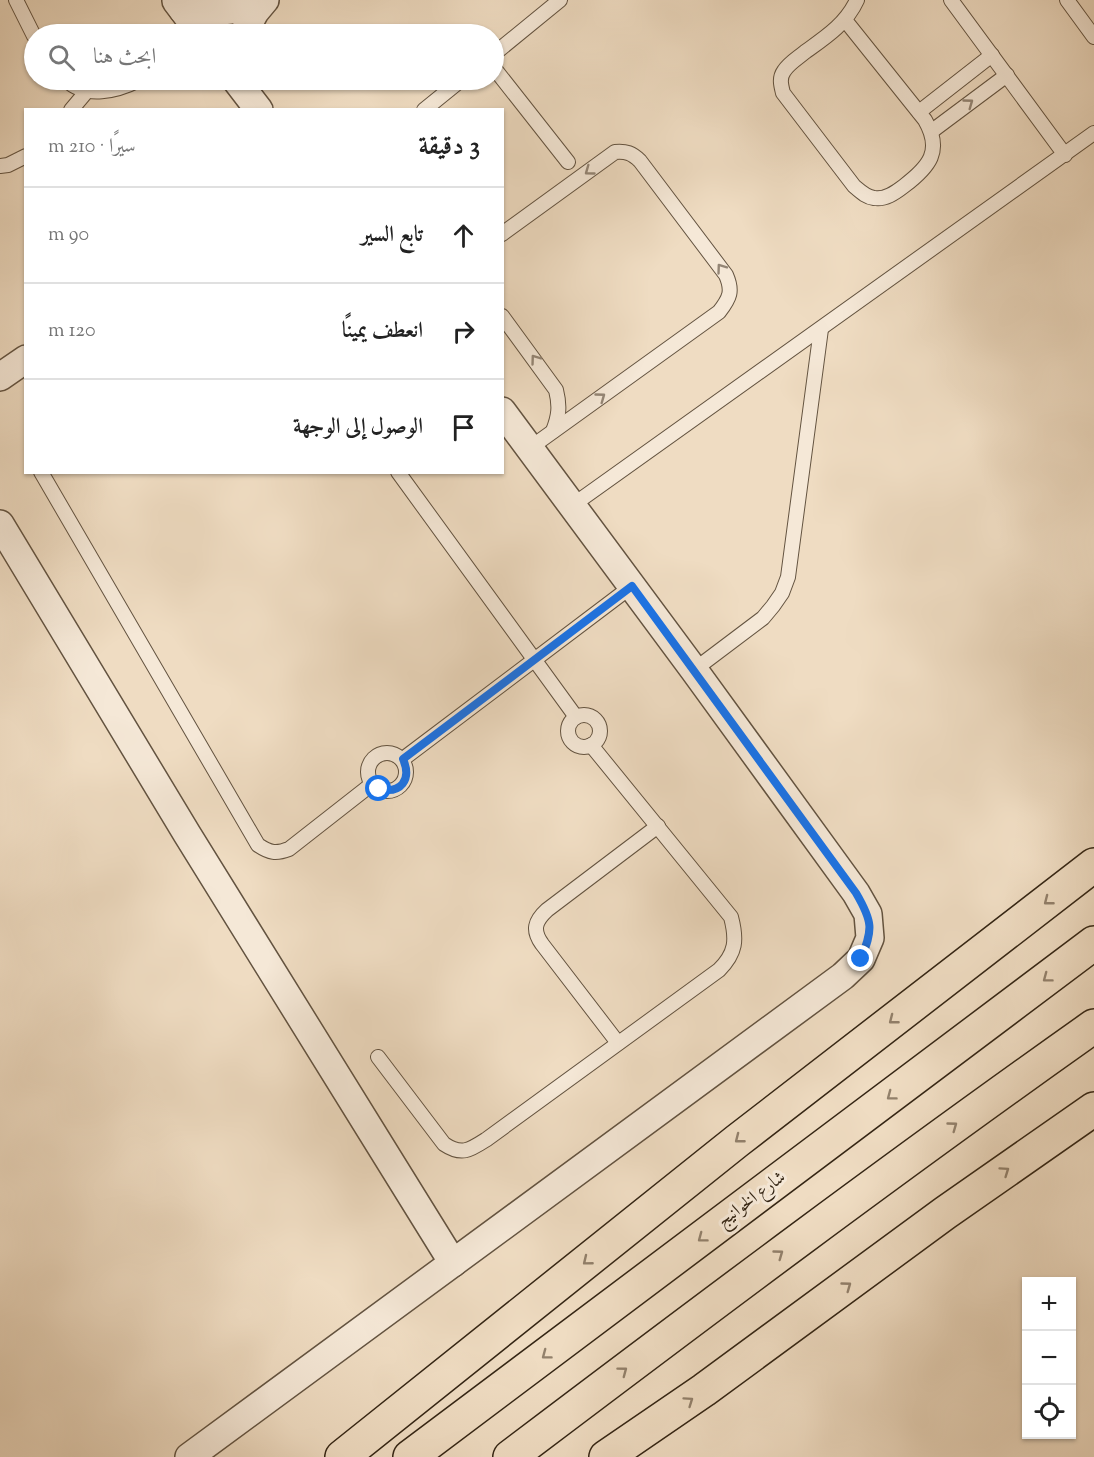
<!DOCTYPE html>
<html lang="ar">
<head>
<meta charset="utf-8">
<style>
	:root { --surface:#fff; --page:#f6f6f6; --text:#222; --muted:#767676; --line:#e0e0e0 }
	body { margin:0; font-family:"Sorts Mill Goudy",Amiri,serif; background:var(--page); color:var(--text); direction:rtl }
	.controls { position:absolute; right:18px; bottom:18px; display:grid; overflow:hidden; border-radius:0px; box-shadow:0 2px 4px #0004 }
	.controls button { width:54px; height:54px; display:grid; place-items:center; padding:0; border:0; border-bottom:2px solid var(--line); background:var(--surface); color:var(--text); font:30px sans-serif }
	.stop { position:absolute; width:18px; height:18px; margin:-14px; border:4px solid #1a73e8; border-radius:50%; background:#fff }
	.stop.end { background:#1a73e8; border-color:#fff; box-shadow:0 2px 6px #0008 }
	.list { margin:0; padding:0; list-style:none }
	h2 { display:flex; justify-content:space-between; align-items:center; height:78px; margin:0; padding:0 24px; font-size:26px }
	h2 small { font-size:20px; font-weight:400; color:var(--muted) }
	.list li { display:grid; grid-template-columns:39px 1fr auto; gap:18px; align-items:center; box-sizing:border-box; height:96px; padding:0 24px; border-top:2px solid var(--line) }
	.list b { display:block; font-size:22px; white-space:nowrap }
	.list em { font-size:20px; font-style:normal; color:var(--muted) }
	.icon { flex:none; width:33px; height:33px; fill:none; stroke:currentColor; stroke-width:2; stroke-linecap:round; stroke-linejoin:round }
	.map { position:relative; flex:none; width:1094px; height:1457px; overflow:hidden; direction:ltr }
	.search { position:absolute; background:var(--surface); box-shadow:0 2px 4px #0004; left:24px; top:24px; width:480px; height:66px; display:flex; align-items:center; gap:15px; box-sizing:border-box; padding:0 21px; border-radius:33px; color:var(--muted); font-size:22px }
	.panel { position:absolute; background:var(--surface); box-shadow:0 2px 4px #0004; left:24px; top:108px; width:480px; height:366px; border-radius:0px; direction:rtl }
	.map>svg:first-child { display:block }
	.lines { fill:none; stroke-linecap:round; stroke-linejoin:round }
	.service-casing { stroke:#635340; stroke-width:16 }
	.minor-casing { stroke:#635340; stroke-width:30 }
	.trunk-casing { stroke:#342514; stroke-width:36 }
	.service { stroke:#f5e8d7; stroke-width:14 }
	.minor { stroke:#f5e8d7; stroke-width:27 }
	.trunk { stroke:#efdcc2; stroke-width:33 }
	.oneway { stroke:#948676 }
	.oneway2 { stroke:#92806b }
	.route { stroke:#1a73e8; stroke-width:8 }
	.labels { text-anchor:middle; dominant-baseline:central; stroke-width:6; stroke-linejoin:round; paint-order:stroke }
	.street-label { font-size:18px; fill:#342514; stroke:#f5e8d7 }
</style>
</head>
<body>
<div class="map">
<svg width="1094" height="1457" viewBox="0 0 1094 1457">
	<rect width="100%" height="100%" fill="#efdcc2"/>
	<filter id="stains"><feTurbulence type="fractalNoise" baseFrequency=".00333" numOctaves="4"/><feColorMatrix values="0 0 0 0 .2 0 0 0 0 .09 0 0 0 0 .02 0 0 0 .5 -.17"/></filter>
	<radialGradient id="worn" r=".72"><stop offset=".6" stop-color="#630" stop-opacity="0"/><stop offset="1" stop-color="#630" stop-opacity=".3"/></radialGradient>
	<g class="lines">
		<g class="service-casing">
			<g id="service">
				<polyline points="16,0 34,36"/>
				<polyline points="951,0 1065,155"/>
				<polyline points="1067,0 1094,37"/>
				<path d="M845,20L925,120C943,151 929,167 904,186C895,193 885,200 874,198C866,197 861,192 854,186L783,93C781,85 779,78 784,71C789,63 798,58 805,52C826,37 846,24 857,0"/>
				<polyline points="494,54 560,0"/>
				<polyline points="494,68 568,162"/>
				<path d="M66,80C86,99 117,91 139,80"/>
				<polyline points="71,110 87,91"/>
				<polyline points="424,110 461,80"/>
				<polyline points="919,112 992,55"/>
				<polyline points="932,131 1007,75"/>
				<polyline points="0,166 8,165 26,156"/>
				<path d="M502,234L615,152C626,151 632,153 640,161L726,275C733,291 730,298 719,312L530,448"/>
				<path d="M502,316L556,390C560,406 559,416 553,431"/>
				<path d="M41,472L258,845C270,853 276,854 289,849L372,784"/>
				<polyline points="398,472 576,717"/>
				<polyline points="573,505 1094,133"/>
				<polyline points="694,670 763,618 773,606 782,593 788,577 821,329"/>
				<circle cx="584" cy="731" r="16"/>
				<circle cx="387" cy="772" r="19"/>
				<polyline points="403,759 632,586"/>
				<path d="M618,1043L542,944C532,930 535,921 547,910L658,826"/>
				<path d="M378,1057L444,1144C462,1156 470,1150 487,1139L719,970C736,953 737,940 731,917L591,745"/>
			</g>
		</g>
		<g class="minor-casing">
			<g id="minor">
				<polyline points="176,1 201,34"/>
				<path d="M183,10C210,13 235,13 259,0"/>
				<polyline points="243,34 255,12 265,0"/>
				<polyline points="236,80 259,110"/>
				<polyline points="0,377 26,359"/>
				<polyline points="0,524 187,834 453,1263"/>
				<polyline points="189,1457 843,976 861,959 870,938 868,914 856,893 694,670 502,411"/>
			</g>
		</g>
		<g class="trunk-casing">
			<g id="trunk">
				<polyline points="342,1457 737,1141 1094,865"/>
				<polyline points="410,1457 1094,943"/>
				<path d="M510,1457C703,1311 896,1166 1094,1026"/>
				<polyline points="606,1457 704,1390 945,1213 1094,1109"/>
			</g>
		</g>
		<use href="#service" class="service"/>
		<use href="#minor" class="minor"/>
		<use href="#trunk" class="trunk"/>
	</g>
	<defs><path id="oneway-chevron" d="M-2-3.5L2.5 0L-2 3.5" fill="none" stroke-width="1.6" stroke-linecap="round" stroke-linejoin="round" transform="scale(1.5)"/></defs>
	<g class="oneway">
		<use href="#oneway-chevron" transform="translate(969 103) rotate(-36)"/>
		<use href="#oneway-chevron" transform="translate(589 171) rotate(144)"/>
		<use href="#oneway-chevron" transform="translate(721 268) rotate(-126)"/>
		<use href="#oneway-chevron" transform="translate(535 359) rotate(-126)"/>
		<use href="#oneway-chevron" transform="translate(601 397) rotate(-36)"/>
	</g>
	<g class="oneway2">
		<use href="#oneway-chevron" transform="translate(1048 901) rotate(142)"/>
		<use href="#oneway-chevron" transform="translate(1047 978) rotate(143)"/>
		<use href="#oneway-chevron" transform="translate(893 1020) rotate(142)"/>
		<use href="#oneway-chevron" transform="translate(891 1096) rotate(143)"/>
		<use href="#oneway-chevron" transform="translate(953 1126) rotate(-36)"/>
		<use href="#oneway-chevron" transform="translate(739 1139) rotate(142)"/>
		<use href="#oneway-chevron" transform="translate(1005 1171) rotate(-35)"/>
		<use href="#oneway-chevron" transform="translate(702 1238) rotate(143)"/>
		<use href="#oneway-chevron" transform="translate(779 1254) rotate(-36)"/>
		<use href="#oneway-chevron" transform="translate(587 1261) rotate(141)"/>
		<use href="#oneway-chevron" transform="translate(847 1286) rotate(-36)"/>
		<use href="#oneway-chevron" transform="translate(546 1355) rotate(143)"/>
		<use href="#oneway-chevron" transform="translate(623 1371) rotate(-37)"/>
		<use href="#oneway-chevron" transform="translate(689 1401) rotate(-35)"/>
	</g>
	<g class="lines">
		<path class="route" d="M379,789C401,794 412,780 403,759L632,586L856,893C873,922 873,929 861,959"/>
	</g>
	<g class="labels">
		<g class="street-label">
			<text transform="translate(752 1200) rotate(-37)">شارع الخوانيج</text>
		</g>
	</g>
	<rect width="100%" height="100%" filter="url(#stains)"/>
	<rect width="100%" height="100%" fill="url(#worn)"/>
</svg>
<div class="controls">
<button>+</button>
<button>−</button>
<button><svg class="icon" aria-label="locate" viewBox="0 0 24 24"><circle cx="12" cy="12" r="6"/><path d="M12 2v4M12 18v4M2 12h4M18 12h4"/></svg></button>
</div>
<div class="stop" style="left:379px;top:789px"></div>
<div class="stop end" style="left:861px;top:959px"></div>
<div class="search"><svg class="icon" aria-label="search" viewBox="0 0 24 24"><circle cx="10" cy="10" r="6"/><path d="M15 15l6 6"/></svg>ابحث هنا</div>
<section class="panel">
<h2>3 دقيقة<small>سيرًا · 210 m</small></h2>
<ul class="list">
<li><svg class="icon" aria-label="ahead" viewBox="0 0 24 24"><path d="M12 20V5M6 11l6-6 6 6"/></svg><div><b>تابع السير</b></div><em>90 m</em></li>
<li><svg class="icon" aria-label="right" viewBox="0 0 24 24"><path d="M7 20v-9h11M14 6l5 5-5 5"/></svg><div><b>انعطف يمينًا</b></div><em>120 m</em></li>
<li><svg class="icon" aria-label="arrive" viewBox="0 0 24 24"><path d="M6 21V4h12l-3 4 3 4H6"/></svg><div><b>الوصول إلى الوجهة</b></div></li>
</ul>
</section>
</div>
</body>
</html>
